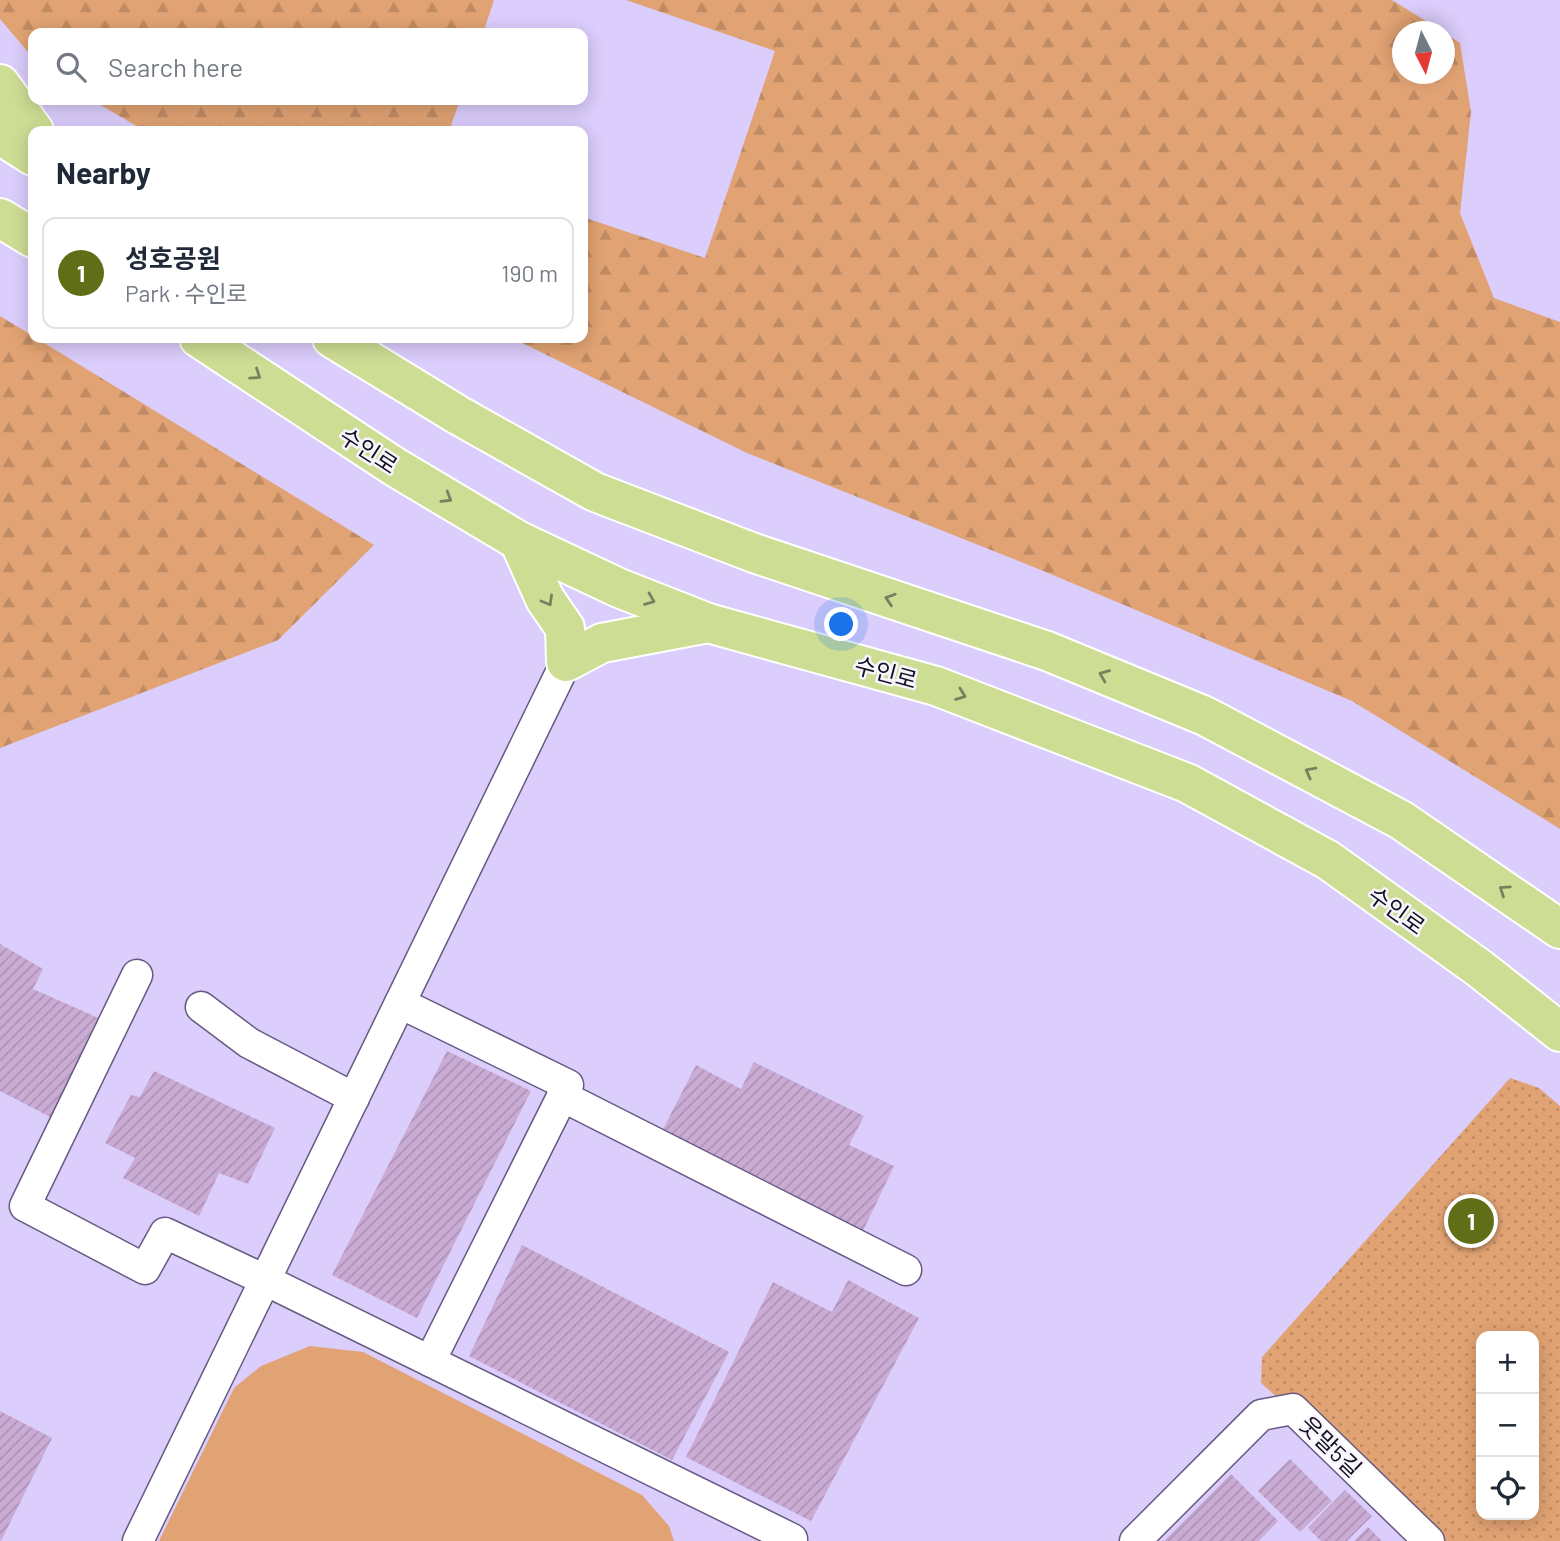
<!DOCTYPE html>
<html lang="en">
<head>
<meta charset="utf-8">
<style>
	:root { --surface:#fff; --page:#f2f2f3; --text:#1f2937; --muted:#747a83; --line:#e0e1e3; --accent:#616e18 }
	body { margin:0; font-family:Barlow,"Noto Sans KR",sans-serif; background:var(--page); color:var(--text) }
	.controls { position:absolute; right:21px; bottom:21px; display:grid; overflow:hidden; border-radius:14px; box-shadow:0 4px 18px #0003 }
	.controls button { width:63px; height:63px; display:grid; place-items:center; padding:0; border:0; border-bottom:2px solid var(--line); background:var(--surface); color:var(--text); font:35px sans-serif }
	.compass { position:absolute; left:1392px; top:21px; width:63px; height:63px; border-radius:50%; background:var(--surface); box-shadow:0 4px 18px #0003; rotate:174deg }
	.you { position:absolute; left:842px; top:625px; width:24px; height:24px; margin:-18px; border:5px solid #fff; border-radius:50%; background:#1a73e8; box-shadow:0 0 0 10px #1a73e833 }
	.badge { display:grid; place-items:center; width:46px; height:46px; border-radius:50%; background:var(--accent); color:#fff; font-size:23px; font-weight:700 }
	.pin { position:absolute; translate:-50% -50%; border:4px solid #fff; box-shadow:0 2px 7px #0006 }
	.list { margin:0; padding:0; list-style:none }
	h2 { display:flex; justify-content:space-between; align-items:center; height:91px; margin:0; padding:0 28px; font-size:30px }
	h2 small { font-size:23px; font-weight:400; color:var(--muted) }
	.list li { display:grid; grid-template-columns:46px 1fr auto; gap:21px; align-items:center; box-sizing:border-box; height:112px; margin:0 14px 14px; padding:0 14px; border:2px solid var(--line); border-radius:14px }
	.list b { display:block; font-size:26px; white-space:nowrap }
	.list p { margin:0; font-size:23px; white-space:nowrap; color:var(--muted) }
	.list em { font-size:23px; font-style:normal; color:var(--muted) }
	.icon { flex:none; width:38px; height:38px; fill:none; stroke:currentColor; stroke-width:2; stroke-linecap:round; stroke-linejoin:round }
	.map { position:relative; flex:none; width:1560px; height:1541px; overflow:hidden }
	.search { position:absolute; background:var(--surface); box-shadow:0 4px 18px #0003; left:28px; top:28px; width:560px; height:77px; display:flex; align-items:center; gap:18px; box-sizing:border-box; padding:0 24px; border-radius:14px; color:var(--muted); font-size:26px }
	.panel { position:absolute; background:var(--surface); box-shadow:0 4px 18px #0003; left:28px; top:126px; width:560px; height:217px; border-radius:14px }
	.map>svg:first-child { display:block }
	.grass { fill:#e1a373 }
	.forest { fill:url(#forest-firs) }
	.park { fill:url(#park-dots); fill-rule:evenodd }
	.building { fill:url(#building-hatch) }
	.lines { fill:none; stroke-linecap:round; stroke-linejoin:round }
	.minor-casing { stroke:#665a82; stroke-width:33 }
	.highway-casing { stroke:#fff; stroke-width:42 }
	.minor { stroke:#fff; stroke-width:30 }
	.highway { stroke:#cedd94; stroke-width:38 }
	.oneway { stroke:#7a805f }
	.labels { text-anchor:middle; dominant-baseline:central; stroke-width:5; stroke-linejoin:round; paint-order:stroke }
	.street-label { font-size:23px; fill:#140f1f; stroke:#f8f5ff }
</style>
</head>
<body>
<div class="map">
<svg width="1560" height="1541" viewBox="0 0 1560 1541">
	<defs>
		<pattern id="forest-firs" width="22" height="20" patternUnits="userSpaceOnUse" patternTransform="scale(1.75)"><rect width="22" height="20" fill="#e1a373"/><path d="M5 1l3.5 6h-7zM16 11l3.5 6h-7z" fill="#c08b63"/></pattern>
		<pattern id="park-dots" width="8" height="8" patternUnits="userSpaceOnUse" patternTransform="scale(1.75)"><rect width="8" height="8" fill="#e1a373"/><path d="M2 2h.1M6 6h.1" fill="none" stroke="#c08b63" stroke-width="1.8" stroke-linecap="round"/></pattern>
		<pattern id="building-hatch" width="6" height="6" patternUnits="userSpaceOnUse" patternTransform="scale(1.75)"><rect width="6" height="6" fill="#caabd4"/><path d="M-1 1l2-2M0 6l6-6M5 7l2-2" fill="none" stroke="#ad92b6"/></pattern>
	</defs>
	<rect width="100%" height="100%" fill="#dbcdfc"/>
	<polygon class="grass" points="310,1346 363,1352 642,1495 669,1526 674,1541 159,1541 234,1388 261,1366"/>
	<g class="forest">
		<polygon points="0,0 494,0 483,33 33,33 33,58 0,19"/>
		<polygon points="626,0 1392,0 1442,31 1402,32 1402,74 1444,74 1445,33 1460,43 1471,112 1460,213 1494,298 1560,322 1560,829 1352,701 1041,570 747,453 512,338 583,338 583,217 705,258 775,51"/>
		<polygon points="92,100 460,100 449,131 145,131"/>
		<polygon points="0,316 33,336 33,338 36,338 374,545 278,640 0,748"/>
	</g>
	<path class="park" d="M1510,1078L1539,1088L1560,1106V1541H1441L1261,1383L1262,1357ZM1481,1336H1534V1515H1481Z"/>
	<g class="building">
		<polygon points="0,944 43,969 33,989 103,1020 56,1120 0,1091"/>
		<polygon points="447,1051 531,1091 417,1318 332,1275"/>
		<polygon points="754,1062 864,1116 849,1145 894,1166 861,1235 660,1135 696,1065 741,1089"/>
		<polygon points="154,1071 275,1128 248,1184 219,1173 199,1216 123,1178 135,1158 105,1143 131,1095 140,1097"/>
		<polygon points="522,1245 729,1352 672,1460 469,1356"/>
		<polygon points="848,1280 919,1318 811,1521 686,1457 773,1282 832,1312"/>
		<polygon points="0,1411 52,1438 1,1541 0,1541"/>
		<polygon points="1290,1459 1332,1501 1300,1532 1258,1491"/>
		<polygon points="1231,1474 1278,1521 1259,1541 1164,1541"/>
		<polygon points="1345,1490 1372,1516 1347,1541 1321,1541 1308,1528"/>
		<polygon points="1368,1527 1382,1541 1354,1541"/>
	</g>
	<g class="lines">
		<g class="minor-casing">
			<g id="minor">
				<polyline points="137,975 25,1206 145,1269 165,1233 265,1280 792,1539"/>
				<polyline points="400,1003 568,1085 430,1361"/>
				<polyline points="201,1007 249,1043 354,1098"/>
				<polyline points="562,1096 906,1270"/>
				<polyline points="138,1541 566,662"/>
				<polyline points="1135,1541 1261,1415 1293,1409 1429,1541"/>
			</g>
		</g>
		<g class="highway-casing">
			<g id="highway">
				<polyline points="0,84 34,131"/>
				<polyline points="0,135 33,156"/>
				<polyline points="0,218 33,238"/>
				<polyline points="199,338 395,467 519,541 619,588 708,623 936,686 1187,783 1328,860 1479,968 1560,1032"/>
				<polyline points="332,338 458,415 595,492 754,553 1047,651 1205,716 1401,820 1560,929"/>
				<polyline points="519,541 545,599 565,628 566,662 602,643 708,623"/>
			</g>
		</g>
		<use href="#minor" class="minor"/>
		<use href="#highway" class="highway"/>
	</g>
	<defs><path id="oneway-chevron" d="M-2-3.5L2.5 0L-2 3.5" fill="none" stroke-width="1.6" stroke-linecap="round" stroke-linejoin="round" transform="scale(1.75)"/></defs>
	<g class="oneway">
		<use href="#oneway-chevron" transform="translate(256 375) rotate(34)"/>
		<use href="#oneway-chevron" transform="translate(447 498) rotate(31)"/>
		<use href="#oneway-chevron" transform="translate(890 599) rotate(-162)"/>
		<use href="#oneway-chevron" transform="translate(650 600) rotate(22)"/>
		<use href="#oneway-chevron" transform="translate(548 601) rotate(60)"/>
		<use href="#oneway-chevron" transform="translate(1104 675) rotate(-158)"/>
		<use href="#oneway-chevron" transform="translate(961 695) rotate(21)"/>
		<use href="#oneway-chevron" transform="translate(1310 772) rotate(-152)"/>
		<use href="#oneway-chevron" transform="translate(1504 890) rotate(-146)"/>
	</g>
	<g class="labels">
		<g class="street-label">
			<text transform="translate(369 450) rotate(33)">수인로</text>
			<text transform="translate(886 672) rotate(15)">수인로</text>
			<text transform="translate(1397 910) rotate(36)">수인로</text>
			<text transform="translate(1331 1446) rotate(44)">웃말5길</text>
		</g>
	</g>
</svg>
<div class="controls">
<button>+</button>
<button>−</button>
<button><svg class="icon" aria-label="locate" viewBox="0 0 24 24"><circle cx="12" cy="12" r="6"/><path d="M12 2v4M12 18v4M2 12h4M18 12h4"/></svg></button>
</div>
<svg class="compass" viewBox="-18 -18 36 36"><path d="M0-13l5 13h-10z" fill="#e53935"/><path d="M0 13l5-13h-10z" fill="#747a83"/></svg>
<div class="you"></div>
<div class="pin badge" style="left:1471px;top:1221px">1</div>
<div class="search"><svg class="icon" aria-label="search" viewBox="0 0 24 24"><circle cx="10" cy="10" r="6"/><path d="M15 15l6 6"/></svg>Search here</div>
<section class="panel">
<h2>Nearby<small></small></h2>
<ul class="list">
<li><span class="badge">1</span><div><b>성호공원</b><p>Park · 수인로</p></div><em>190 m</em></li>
</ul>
</section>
</div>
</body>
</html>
